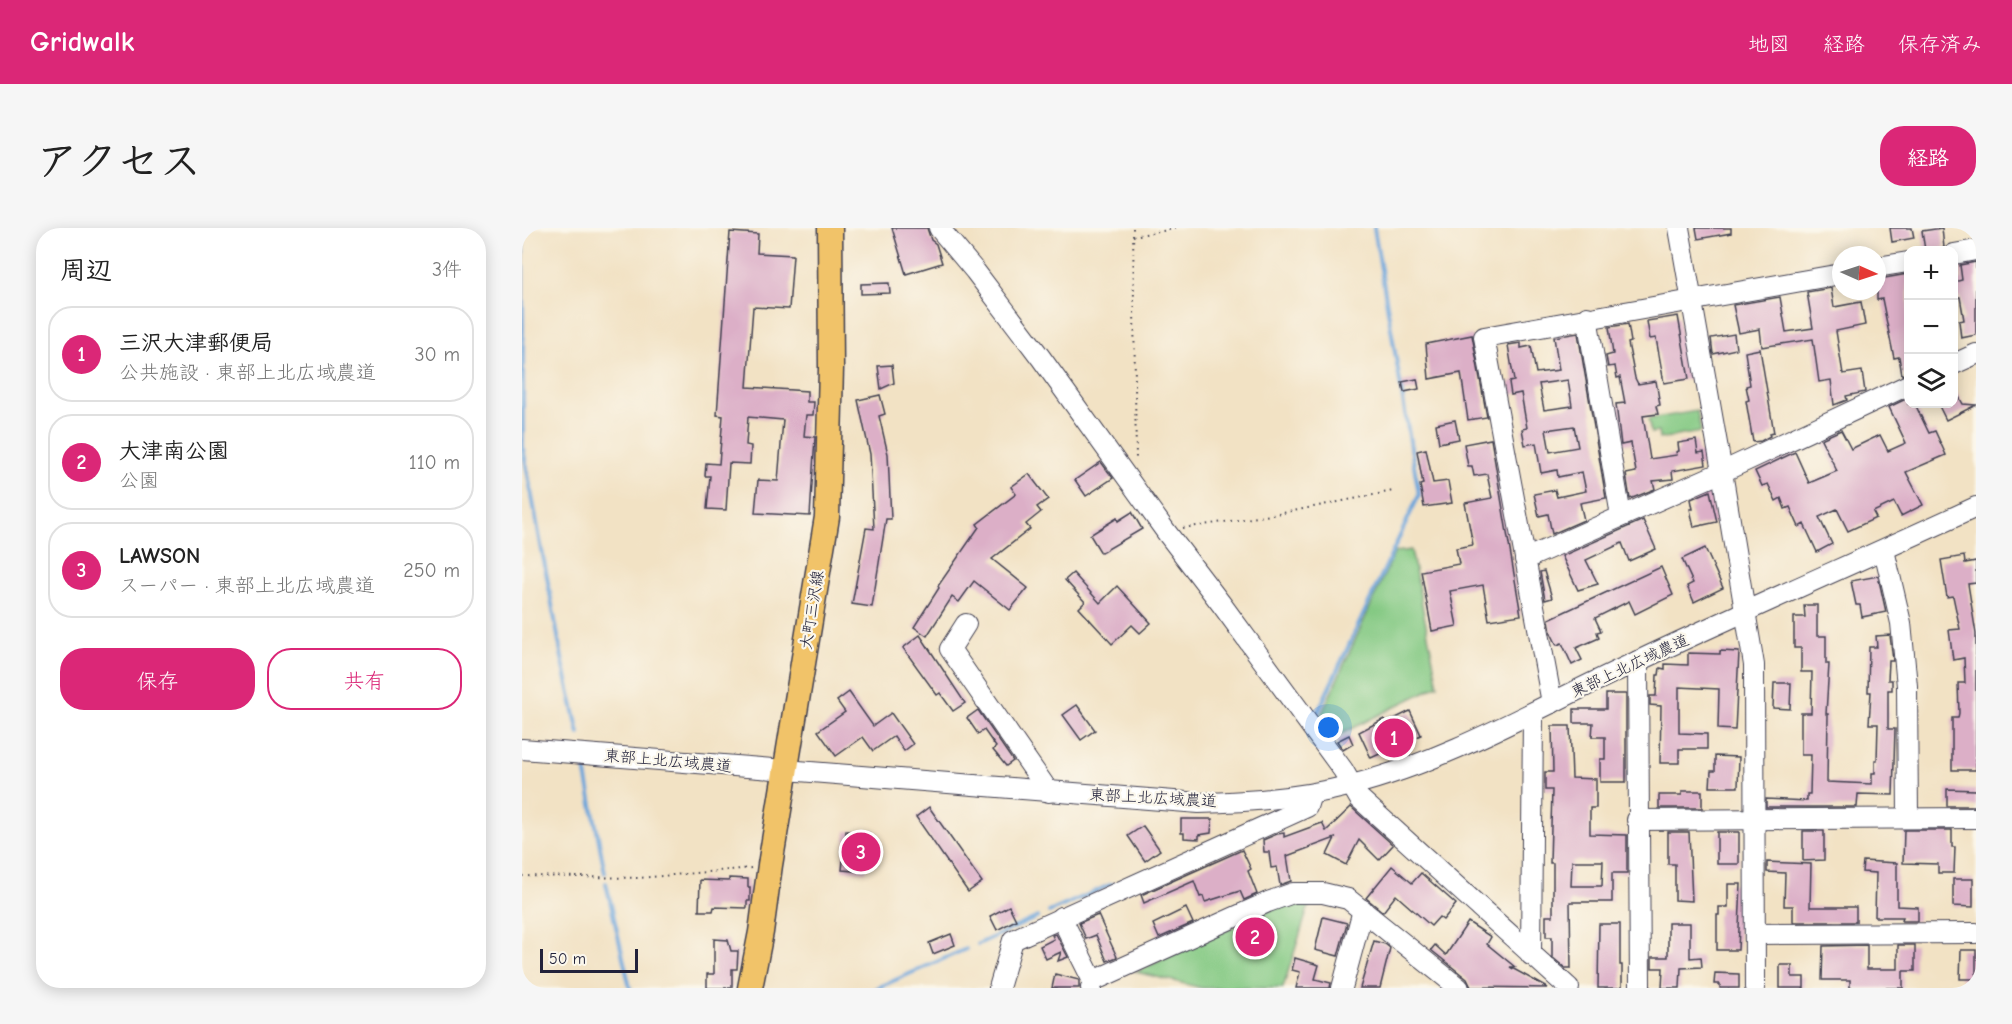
<!DOCTYPE html>
<html lang="ja">
<head>
<meta charset="utf-8">
<style>
	:root { --surface:#fff; --page:#f6f6f6; --text:#222; --muted:#767676; --line:#e0e0e0; --accent:#db2777 }
	body { margin:0; font-family:"Comic Neue","Klee One",sans-serif; background:var(--page); color:var(--text) }
	.controls { position:absolute; right:18px; top:18px; display:grid; overflow:hidden; border-radius:12px; box-shadow:0 3px 15px #0003 }
	.controls button { width:54px; height:54px; display:grid; place-items:center; padding:0; border:0; border-bottom:2px solid var(--line); background:var(--surface); color:var(--text); font:30px sans-serif }
	.compass { position:absolute; left:1310px; top:18px; width:54px; height:54px; border-radius:50%; background:var(--surface); box-shadow:0 3px 15px #0003; rotate:93deg }
	.scale { position:absolute; left:18px; bottom:15px; width:98px; box-sizing:border-box; padding-left:6px; border:3px solid #22223b; border-top:0; font-size:16px; line-height:21px; white-space:nowrap; color:#22223b; -webkit-text-stroke:4px #fbf7ec; paint-order:stroke }
	.you { position:absolute; left:807px; top:500px; width:21px; height:21px; margin:-15px; border:4px solid #fff; border-radius:50%; background:#1a73e8; box-shadow:0 0 0 9px #1a73e833 }
	.badge { display:grid; place-items:center; width:39px; height:39px; border-radius:50%; background:var(--accent); color:#fff; font-size:20px; font-weight:700 }
	.pin { position:absolute; translate:-50% -50%; border:3px solid #fff; box-shadow:0 2px 6px #0006 }
	.list { margin:0; padding:0; list-style:none }
	h2 { display:flex; justify-content:space-between; align-items:center; height:78px; margin:0; padding:0 24px; font-size:26px }
	h2 small { font-size:20px; font-weight:400; color:var(--muted) }
	.list li { display:grid; grid-template-columns:39px 1fr auto; gap:18px; align-items:center; box-sizing:border-box; height:96px; margin:0 12px 12px; padding:0 12px; border:2px solid var(--line); border-radius:24px }
	.list b { display:block; font-size:22px; white-space:nowrap }
	.list p { margin:0; font-size:20px; white-space:nowrap; color:var(--muted) }
	.list em { font-size:20px; font-style:normal; color:var(--muted) }
	.actions { display:flex; gap:12px; padding:18px 24px }
	.actions a { flex:1; padding:14px 0; border:2px solid var(--accent); border-radius:24px; text-align:center; font-size:21px; color:var(--accent) }
	.actions .main { background:var(--accent); color:#fff }
	.icon { flex:none; width:33px; height:33px; fill:none; stroke:currentColor; stroke-width:2; stroke-linecap:round; stroke-linejoin:round }
	.map { position:relative; flex:none; width:1454px; height:760px; overflow:hidden; border-radius:24px }
	header { display:flex; align-items:center; gap:36px; box-sizing:border-box; height:84px; padding:0 30px; background:var(--accent); color:#fff }
	header strong { font-size:28px }
	nav { display:flex; gap:33px; margin-inline-start:auto; font-size:21px }
	.intro { display:flex; align-items:center; justify-content:space-between; box-sizing:border-box; height:144px; padding:0 36px }
	h1 { margin:0; font-size:42px }
	.button { padding:15px 27px; border-radius:24px; background:var(--accent); color:#fff; font-size:21px; font-weight:700 }
	main { display:flex; gap:36px; padding:0 36px }
	aside { flex:1; background:var(--surface); border-radius:24px; box-shadow:0 3px 15px #0003 }
	.map>svg:first-child { display:block }
	.green { fill:#84c983; stroke:#53765f; stroke-width:1.5 }
	.lines { fill:none; stroke-linecap:round; stroke-linejoin:round }
	.stream { stroke:#6aa4da; stroke-width:4 }
	.building { fill:#dcafc7; fill-rule:evenodd }
	.minor-casing { stroke:#413f50; stroke-width:22 }
	.major-casing { stroke:#413f50; stroke-width:27 }
	.path { stroke:#413f50; stroke-width:2; stroke-dasharray:1.5 4.5; stroke-linecap:butt }
	.minor { stroke:#fff; stroke-width:20 }
	.major { stroke:#f1c369; stroke-width:24 }
	.labels { text-anchor:middle; dominant-baseline:central; stroke-width:4.5; stroke-linejoin:round; paint-order:stroke }
	.street-label { font-size:16px; fill:#22223b; stroke:#fbf7ec }
</style>
</head>
<body>
<header>
<strong>Gridwalk</strong>
<nav><a>地図</a><a>経路</a><a>保存済み</a></nav>
</header>
<div class="intro"><h1>アクセス</h1><a class="button">経路</a></div>
<main>
<aside>
<h2>周辺<small>3件</small></h2>
<ul class="list">
<li><span class="badge">1</span><div><b>三沢大津郵便局</b><p>公共施設 · 東部上北広域農道</p></div><em>30 m</em></li>
<li><span class="badge">2</span><div><b>大津南公園</b><p>公園</p></div><em>110 m</em></li>
<li><span class="badge">3</span><div><b>LAWSON</b><p>スーパー · 東部上北広域農道</p></div><em>250 m</em></li>
</ul>
<div class="actions"><a class="main">保存</a><a>共有</a></div>
</aside>
<div class="map">
<svg width="1454" height="760" viewBox="0 0 1454 760">
	<rect width="100%" height="100%" fill="#fbf7ec"/>
	<filter id="ink" filterUnits="userSpaceOnUse"><feTurbulence type="fractalNoise" baseFrequency=".0167" numOctaves="2"/><feDisplacementMap in="SourceGraphic" scale="12" xChannelSelector="R" yChannelSelector="G"/><feConvolveMatrix kernelMatrix="1 2 1 2 8 2 1 2 1" color-interpolation-filters="sRGB"/></filter>
	<filter id="wash" filterUnits="userSpaceOnUse"><feTurbulence type="fractalNoise" baseFrequency=".008" numOctaves="4" result="noise"/><feDisplacementMap in="SourceGraphic" scale="24" xChannelSelector="R" yChannelSelector="G"/><feGaussianBlur stdDeviation="1.35" result="paint"/><feColorMatrix in="noise" values="0 0 0 0 0 0 0 0 0 0 0 0 0 0 0 0 0 1.4 0 .05"/><feComposite in="paint" operator="in"/></filter>
	<g filter="url(#wash)">
		<rect width="100%" height="100%" fill="#f2e2c4"/>
		<g class="green">
			<polygon points="1175,183 1179,204 1137,211 1136,204 1129,205 1126,191"/>
			<polygon points="889,322 916,457 809,511 795,496 873,324"/>
			<polygon points="789,671 761,760 680,760 614,744 763,675"/>
		</g>
		<g class="lines">
			<g class="stream">
				<polyline points="1,0 1,220 40,430 57,506"/>
				<polyline points="793,490 897,267 852,0"/>
				<polyline points="63,540 83,645"/>
				<polyline points="84,655 108,760"/>
				<polyline points="527,684 590,656"/>
				<polyline points="456,716 516,689"/>
				<polyline points="355,760 444,721"/>
			</g>
		</g>
		<g id="blocks">
			<g class="building">
				<polygon points="370,0 405,0 409,12 414,16 420,35 384,46"/>
				<polygon points="1174,0 1209,0 1209,5 1176,11"/>
				<polygon points="1368,0 1390,0 1392,10 1370,14"/>
				<polygon points="1420,0 1422,20 1403,22 1400,3"/>
				<polygon points="208,4 236,6 235,25 271,27 267,81 231,79 225,159 285,163 285,174 292,174 291,187 284,187 282,208 293,209 288,288 233,285 236,252 256,253 261,192 226,189 224,217 229,218 228,236 207,235 204,282 185,281 188,248 183,248 184,235 197,236 201,188 195,187"/>
				<polygon points="1454,34 1454,107 1439,110 1437,93 1442,92 1438,69 1434,69 1432,54 1440,52 1438,37"/>
				<polygon points="1386,46 1386,145 1380,147 1377,129 1372,130 1360,71 1355,72 1355,58 1358,58 1357,51"/>
				<polygon points="367,55 368,65 339,66 339,56"/>
				<polygon points="1309,60 1312,79 1339,74 1343,97 1314,103 1321,146 1340,143 1343,164 1324,168 1325,172 1312,177 1309,152 1297,154 1291,111 1240,119 1238,101 1217,105 1211,77 1258,69 1264,104 1291,100 1285,64"/>
				<polygon points="1156,88 1167,151 1142,155 1134,110 1128,111 1125,93"/>
				<polygon points="1106,96 1109,114 1106,115 1113,150 1116,156 1134,153 1138,177 1134,178 1136,186 1121,188 1128,231 1155,227 1154,224 1157,223 1156,215 1174,212 1176,225 1182,224 1184,237 1150,243 1151,251 1131,253 1133,261 1108,271 1104,246 1114,244 1109,215 1099,217 1094,176 1103,175 1098,149 1095,150 1093,138 1086,139 1084,128 1091,126 1087,99"/>
				<path d="M1056,105L1084,270L1058,275L1062,292L1030,306L1026,286L1017,288L1012,266L1033,262L1035,269L1064,263L1060,244L1036,249L1035,242L1019,245L1014,215L1003,217L1000,201L1005,200L999,165L989,167L987,154L992,153L986,117L999,115V120L1009,118L1014,145L1037,142L1032,109ZM1046,152L1050,178L1022,182L1017,156ZM1052,198L1056,219L1028,224L1024,202Z"/>
				<polygon points="1212,106 1214,121 1191,126 1189,110"/>
				<polygon points="950,107 965,189 946,192 939,145 907,151 904,116"/>
				<polygon points="1238,121 1252,205 1247,206 1248,208 1239,213 1231,214 1224,173 1227,172 1224,158 1228,157 1223,124"/>
				<polygon points="370,137 372,155 359,161 356,138"/>
				<polygon points="895,151 897,161 882,164 880,154"/>
				<polygon points="1431,158 1441,176 1454,177 1424,192 1416,176 1431,176"/>
				<polygon points="358,167 363,186 357,188 366,226 369,291 364,291 350,379 330,376 344,300 352,301 348,226 336,172"/>
				<polygon points="1386,170 1386,176 1393,176 1407,205 1413,203 1424,227 1384,244 1401,277 1379,288 1372,274 1351,284 1354,290 1326,303 1315,281 1297,289 1310,316 1295,324 1282,296 1277,299 1268,279 1263,281 1259,270 1254,273 1246,256 1240,258 1233,243 1273,224 1287,255 1315,243 1299,211 1319,202 1329,221 1358,207 1366,223 1384,215 1367,179"/>
				<polygon points="933,192 937,211 917,215 914,196"/>
				<polygon points="969,211 999,387 967,392 961,357 928,363 935,398 910,403 899,343 937,336 934,320 951,317 943,275 970,270 965,246 952,248 950,238 946,238 942,216"/>
				<polygon points="904,221 911,255 926,253 930,275 902,279 898,257 901,256 895,223"/>
				<polygon points="579,234 591,250 564,268 553,252"/>
				<polygon points="507,246 526,271 515,279 519,284 504,296 508,301 470,331 506,360 488,382 452,353 437,374 430,369 405,408 392,399 417,360 416,358 457,299 455,296 494,266 489,259"/>
				<polygon points="1188,263 1195,294 1172,299 1168,281 1171,281 1169,271"/>
				<polygon points="610,284 620,301 579,325 568,307 595,290 596,293"/>
				<polygon points="1121,292 1134,321 1107,333 1100,315 1064,332 1076,356 1056,362 1040,328"/>
				<polygon points="1183,320 1201,360 1172,374 1165,358 1171,355 1160,331"/>
				<polygon points="1442,328 1443,335 1454,333 1454,355 1446,356 1454,406 1454,542 1430,542 1430,490 1436,490 1437,485 1436,455 1443,455 1442,430 1431,432 1427,402 1438,401 1431,368 1425,369 1419,332"/>
				<polygon points="1139,339 1151,367 1113,386 1107,373 1073,390 1079,403 1075,404 1077,410 1054,420 1060,432 1050,437 1040,415 1035,417 1029,405 1027,391"/>
				<polygon points="1022,343 1030,370 1023,372 1018,344"/>
				<polygon points="551,345 578,375 595,358 629,395 618,405 610,397 590,416 557,380 563,374 543,352"/>
				<polygon points="1356,348 1364,384 1340,389 1338,377 1334,377 1329,353"/>
				<polygon points="1282,377 1295,377 1295,408 1304,408 1304,436 1307,436 1304,486 1306,486 1305,554 1350,556 1350,545 1353,545 1353,532 1355,532 1356,496 1347,496 1349,464 1346,464 1347,419 1355,419 1354,408 1368,407 1371,433 1367,433 1366,452 1370,452 1370,462 1366,462 1366,501 1373,501 1371,567 1336,566 1335,579 1244,579 1244,571 1285,573 1285,566 1288,566 1289,527 1279,527 1279,485 1289,485 1290,444 1279,444 1279,420 1272,420 1272,389 1283,389"/>
				<polygon points="398,407 443,475 431,483 418,465 415,467 381,420"/>
				<polygon points="1198,423 1217,424 1213,502 1196,501 1197,461 1157,459 1157,505 1185,506 1185,521 1157,521 1157,535 1138,535 1139,478 1128,477 1128,468 1134,468 1135,447 1137,447 1138,440 1143,441 1143,436 1166,437 1166,425 1198,426"/>
				<polygon points="1252,455 1269,455 1268,481 1251,480"/>
				<polygon points="327,464 351,498 369,485 391,516 382,523 372,508 351,523 341,509 314,528 296,503 323,484 315,473"/>
				<polygon points="1084,466 1104,466 1104,554 1078,554 1078,531 1083,531 1083,509 1070,509 1071,495 1052,495 1052,481 1084,481"/>
				<polygon points="555,477 573,502 559,512 541,487"/>
				<polygon points="456,482 491,533 484,538 471,522 474,519 462,502 456,506 445,490"/>
				<polygon points="888,483 899,507 849,530 837,504 862,491 864,495"/>
				<path d="M1030,498H1048L1050,550L1074,551V580H1068V606L1105,607V645H1090V674H1048L1049,740H1043L1030,729V709H1024V688H1031V635H1028L1030,562H1023V544H1031ZM1050,633H1081L1080,658H1049Z"/>
				<polygon points="827,507 831,516 821,522 815,513"/>
				<polygon points="1193,528 1217,529 1216,559 1188,559 1189,543 1193,543"/>
				<polygon points="1425,561 1454,562 1454,578 1425,578"/>
				<polygon points="1160,563 1180,563 1180,580 1137,580 1137,567 1160,567"/>
				<polygon points="407,579 460,654 446,664 394,589"/>
				<polygon points="829,579 871,617 857,632 837,612 824,637 805,627 813,610 765,628 769,653 758,657 755,639 749,640 747,624 742,624 741,612 755,606 762,605 762,609 800,595 804,603"/>
				<polygon points="659,591 690,591 689,605 677,607 677,611 662,610 662,605 659,605"/>
				<polygon points="621,598 638,622 623,633 606,608"/>
				<polygon points="1382,602 1430,602 1430,619 1433,619 1432,645 1416,645 1416,636 1381,635"/>
				<polygon points="324,603 347,605 344,644 320,642"/>
				<polygon points="1281,603 1302,603 1302,632 1281,633"/>
				<polygon points="1146,604 1167,604 1170,673 1153,672 1153,636 1146,636"/>
				<rect x="1195" y="604" width="22" height="32"/>
				<polygon points="720,622 729,641 726,643 735,666 722,672 718,663 683,674 681,668 678,669 672,653 622,675 619,667"/>
				<polygon points="1341,633 1375,635 1375,678 1396,679 1396,693 1380,693 1381,689 1353,689 1354,645 1340,644"/>
				<polygon points="1245,634 1289,636 1288,679 1334,679 1334,694 1271,694 1271,678 1262,678 1263,645 1245,644"/>
				<polygon points="870,638 890,655 899,645 934,676 921,692 917,689 909,698 874,667 861,684 844,670"/>
				<polygon points="207,650 226,651 226,659 228,659 228,673 225,673 225,680 192,679 191,683 177,683 178,652 207,653"/>
				<polygon points="1431,651 1451,651 1451,679 1431,678"/>
				<polygon points="1206,656 1219,656 1216,722 1195,722 1195,687 1197,687 1197,679 1206,679"/>
				<polygon points="487,678 494,692 475,702 468,688"/>
				<polygon points="664,680 671,695 637,710 631,696"/>
				<polygon points="576,687 595,729 585,733 574,707 564,711 557,695"/>
				<polygon points="801,689 825,695 816,728 793,722"/>
				<polygon points="946,694 969,709 965,716 993,739 988,739 1026,760 949,759 945,751 909,722 913,717 924,727"/>
				<polygon points="1146,695 1168,695 1168,730 1179,729 1180,739 1159,740 1158,760 1140,760 1141,740 1130,740 1130,729 1146,729"/>
				<polygon points="1077,696 1098,696 1098,737 1100,737 1100,760 1076,760"/>
				<polygon points="429,706 433,717 411,726 407,715"/>
				<polygon points="534,706 546,729 536,733 539,724 524,731 518,718 532,711 530,707"/>
				<polygon points="192,711 206,712 209,723 216,723 215,741 210,741 210,760 185,760 185,746 192,746"/>
				<polygon points="852,713 863,716 868,720 858,760 838,760"/>
				<polygon points="1345,717 1345,741 1376,741 1376,717 1393,717 1393,743 1381,743 1381,760 1328,760 1328,752 1300,752 1301,718"/>
				<polygon points="1439,722 1454,722 1454,751 1438,751"/>
				<polygon points="773,730 797,737 793,751 809,755 808,760 774,760 778,744 770,742"/>
				<polygon points="1258,737 1270,737 1270,749 1282,749 1282,760 1258,760"/>
				<polygon points="1193,745 1217,746 1217,760 1198,760 1198,756 1192,756"/>
				<polygon points="533,746 557,752 557,760 530,760"/>
			</g>
		</g>
	</g>
	<g filter="url(#ink)">
		<use href="#blocks" fill-opacity="0" stroke="#413f50" stroke-width="1.5"/>
		<g class="lines">
			<g class="minor-casing">
				<g id="minor">
					<polyline points="417,0 453,43 519,130 645,305 700,377 821,542 837,570 1047,760"/>
					<polyline points="1157,0 1200,244 1232,437 1233,760"/>
					<polyline points="1432,26 1454,22"/>
					<polyline points="1355,39 1386,34"/>
					<polyline points="1065,89 1099,288"/>
					<polyline points="1432,136 1454,126"/>
					<polyline points="1362,322 1379,395 1385,458 1386,589"/>
					<polyline points="1003,331 1200,244 1386,157"/>
					<polyline points="444,396 428,421 527,564"/>
					<polyline points="1116,433 1118,760"/>
					<polyline points="1030,475 962,109 1319,46"/>
					<path d="M0,521L677,575C728,574 780,570 830,557C931,531 1022,476 1116,433C1228,380 1342,331 1454,279"/>
					<polyline points="1115,592 1454,590"/>
					<polyline points="539,689 571,753 569,760"/>
					<polyline points="1233,706 1454,705"/>
					<polyline points="1009,727 1011,485"/>
					<polyline points="571,753 746,674 771,665 801,665 826,671 937,760"/>
					<polyline points="477,760 491,712 785,579 789,566"/>
					<polyline points="820,760 841,682"/>
				</g>
			</g>
			<g class="major-casing">
				<polyline id="major" points="228,760 239,704 248,637 305,289 309,140 308,0"/>
			</g>
			<g class="path">
				<polyline points="611,0 614,233"/>
				<polyline points="611,8 658,0"/>
				<polyline points="661,300 756,286 871,263"/>
				<polyline points="0,648 117,650 230,640"/>
			</g>
			<use href="#minor" class="minor"/>
			<use href="#major" class="major"/>
		</g>
	</g>
	<g class="labels">
		<g class="street-label">
			<text transform="translate(290 382) rotate(-81)">大町三沢線</text>
			<text transform="translate(1108 438) rotate(-25)">東部上北広域農道</text>
			<text transform="translate(146 533) rotate(5)">東部上北広域農道</text>
			<text transform="translate(631 570) rotate(3)">東部上北広域農道</text>
		</g>
	</g>
</svg>
<div class="controls">
<button>+</button>
<button>−</button>
<button><svg class="icon" aria-label="layers" viewBox="0 0 24 24"><path d="M12 4l9 5-9 5-9-5zM3 14l9 5 9-5"/></svg></button>
</div>
<svg class="compass" viewBox="-18 -18 36 36"><path d="M0-13l5 13h-10z" fill="#e53935"/><path d="M0 13l5-13h-10z" fill="#767676"/></svg>
<div class="scale">50 m</div>
<div class="you"></div>
<div class="pin badge" style="left:872px;top:510px">1</div>
<div class="pin badge" style="left:733px;top:709px">2</div>
<div class="pin badge" style="left:339px;top:624px">3</div>
</div>
</main>
</body>
</html>
